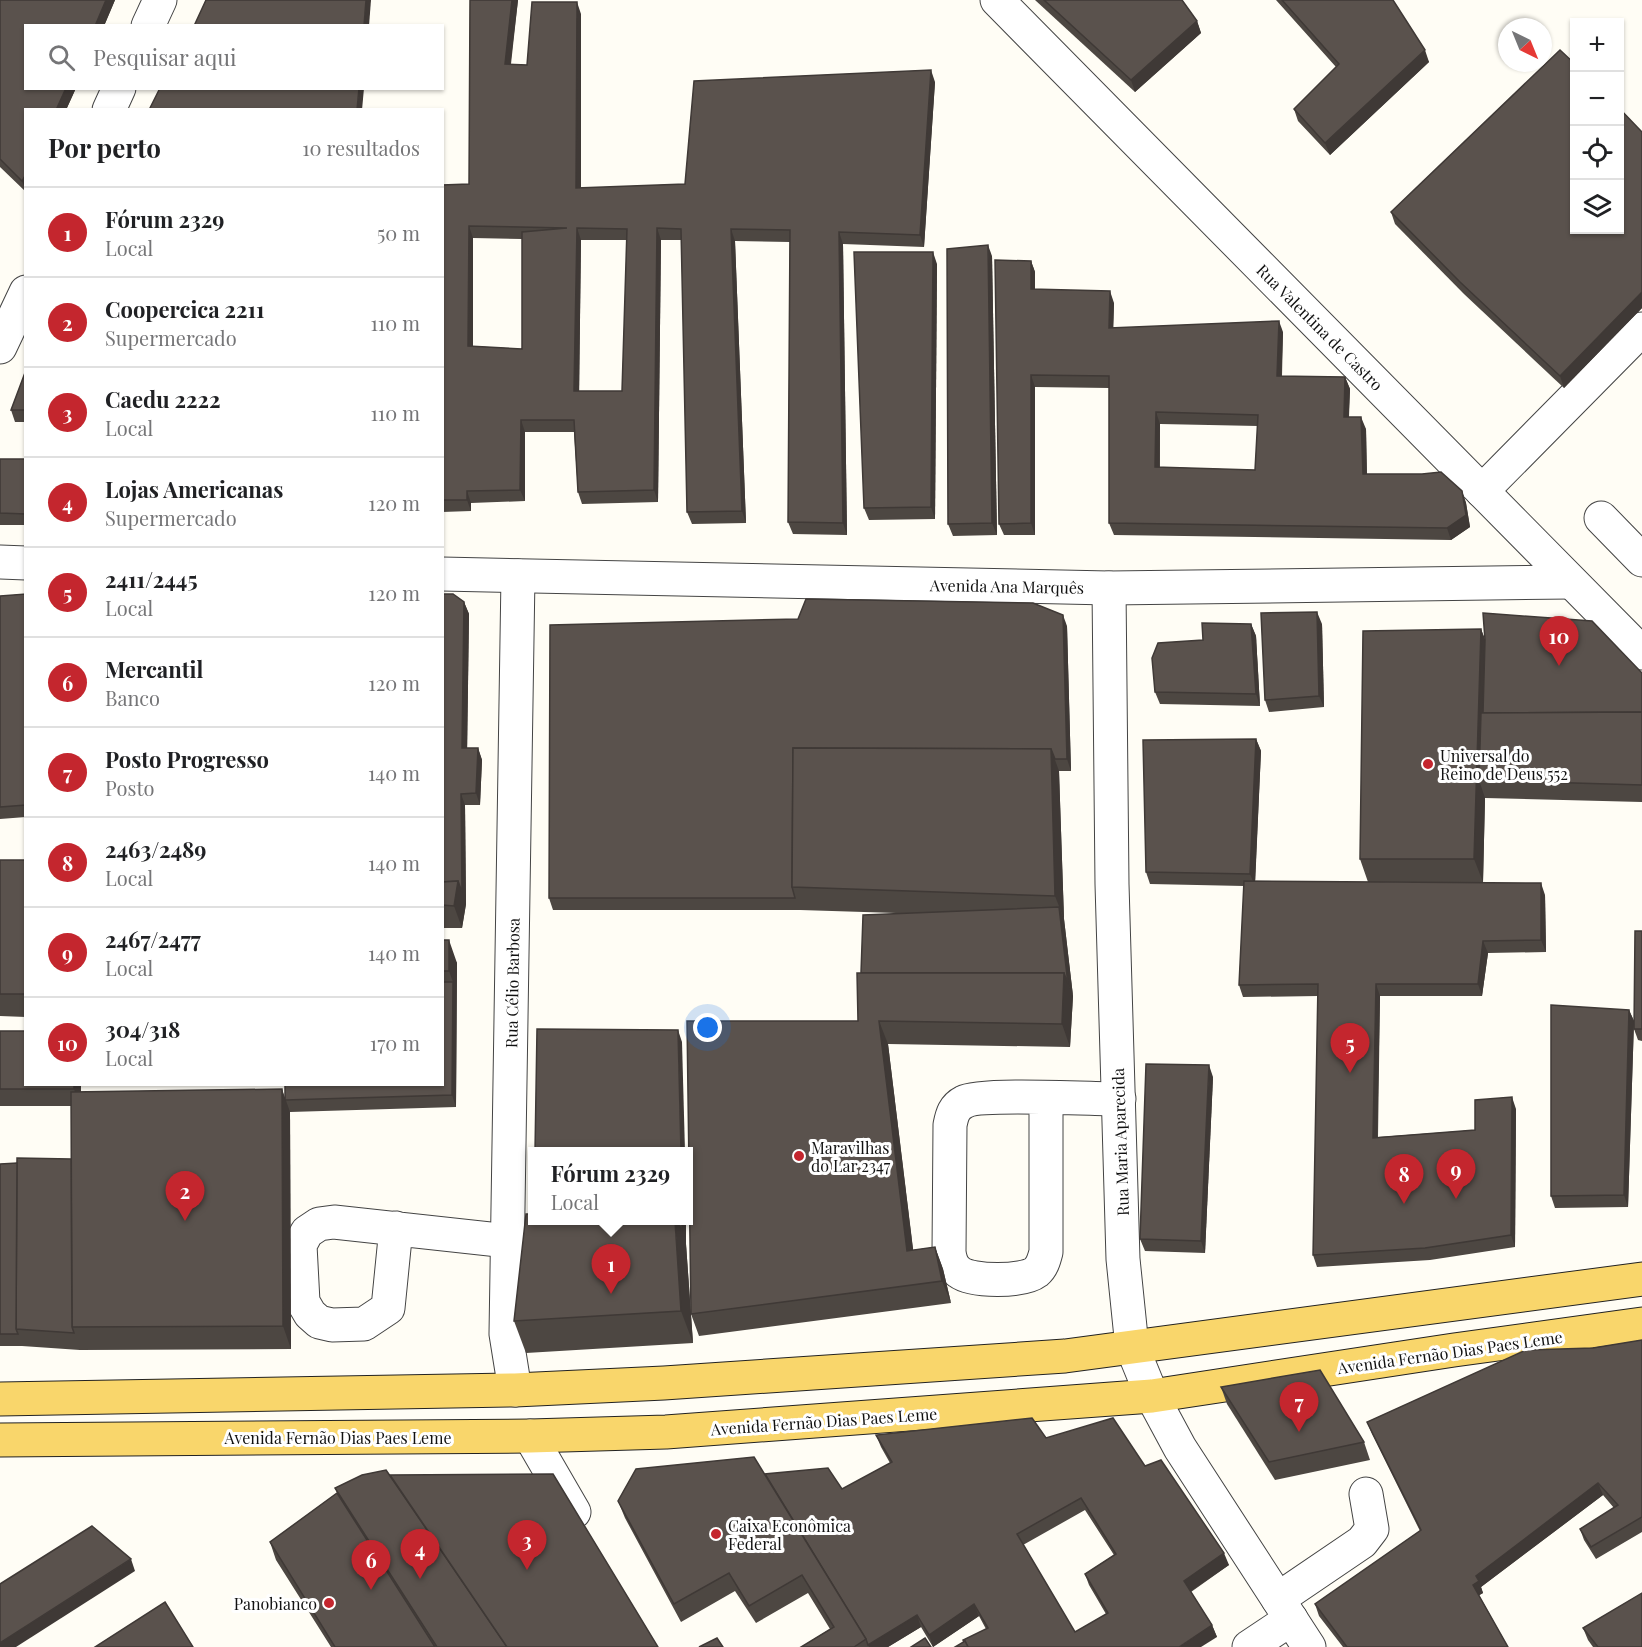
<!DOCTYPE html>
<html lang="pt">
<head>
<meta charset="utf-8">
<style>
	:root { --surface:#fff; --page:#f2f2f2; --text:#202124; --muted:#757577; --line:#e0e0e0; --accent:#c4262e }
	body { margin:0; font-family:"Playfair Display",serif; background:var(--page); color:var(--text) }
	.controls { position:absolute; right:18px; top:18px; display:grid; overflow:hidden; border-radius:0px; box-shadow:0 2px 4px #0004 }
	.controls button { width:54px; height:54px; display:grid; place-items:center; padding:0; border:0; border-bottom:2px solid var(--line); background:var(--surface); color:var(--text); font:30px sans-serif }
	.compass { position:absolute; left:1498px; top:18px; width:54px; height:54px; border-radius:50%; background:var(--surface); box-shadow:0 2px 4px #0004; rotate:137deg }
	.you { position:absolute; left:708px; top:1028px; width:21px; height:21px; margin:-15px; border:4px solid #fff; border-radius:50%; background:#1a73e8; box-shadow:0 0 0 9px #1a73e833 }
	.badge { display:grid; place-items:center; width:39px; height:39px; border-radius:50%; background:var(--accent); color:#fff; font-size:20px; font-weight:700 }
	.pin { position:absolute; translate:-50% -50px; filter:drop-shadow(0 2px 3px #0008) }
	.pin::after { content:''; position:absolute; top:32px; width:21px; height:18px; background:inherit; clip-path:polygon(0 0,100% 0,50% 100%) }
	.popup { position:absolute; left:528px; top:1147px; width:165px; height:78px; box-sizing:border-box; display:grid; place-content:center; border-radius:0px; background:var(--surface); filter:drop-shadow(0 2px 4px #0005); font-size:20px; white-space:nowrap; color:var(--muted) }
	.popup b { font-size:22px; color:var(--text) }
	.popup::after { content:''; position:absolute; left:50%; top:100%; margin-left:-12px; border:12px solid transparent; border-top-color:var(--surface) }
	.list { margin:0; padding:0; list-style:none }
	h2 { display:flex; justify-content:space-between; align-items:center; height:78px; margin:0; padding:0 24px; font-size:26px }
	h2 small { font-size:20px; font-weight:400; color:var(--muted) }
	.list li { display:grid; grid-template-columns:39px 1fr auto; gap:18px; align-items:center; box-sizing:border-box; height:90px; padding:0 24px; border-top:2px solid var(--line) }
	.list b { display:block; font-size:22px; white-space:nowrap }
	.list p { margin:0; font-size:20px; white-space:nowrap; color:var(--muted) }
	.list em { font-size:20px; font-style:normal; color:var(--muted) }
	.icon { flex:none; width:33px; height:33px; fill:none; stroke:currentColor; stroke-width:2; stroke-linecap:round; stroke-linejoin:round }
	.map { position:relative; flex:none; width:1642px; height:1647px; overflow:hidden }
	.search { position:absolute; background:var(--surface); box-shadow:0 2px 4px #0004; left:24px; top:24px; width:420px; height:66px; display:flex; align-items:center; gap:15px; box-sizing:border-box; padding:0 21px; border-radius:0px; color:var(--muted); font-size:22px }
	.panel { position:absolute; background:var(--surface); box-shadow:0 2px 4px #0004; left:24px; top:108px; width:420px; height:978px; border-radius:0px }
	.map>svg:first-child { display:block }
	.lines { fill:none; stroke-linecap:round; stroke-linejoin:round }
	.minor-casing { stroke:#444; stroke-width:35 }
	.major-casing { stroke:#222; stroke-width:35 }
	.minor { stroke:#fff; stroke-width:33 }
	.major { stroke:#f9d66b; stroke-width:33 }
	.wall { fill:#4d4742; fill-rule:evenodd }
	.shaded-wall { fill:#3f3936 }
	.building { fill:#5a524d; stroke:#3f3936; stroke-width:1.5; fill-rule:evenodd }
	.poi-dot { fill:#c4262e; stroke:#fff; stroke-width:2 }
	.labels { text-anchor:middle; dominant-baseline:central; stroke-width:6; stroke-linejoin:round; paint-order:stroke }
	.street-label { font-size:16px; fill:#111; stroke:#fff }
	.poi-label { font-size:16px; fill:#111; stroke:#fff; text-anchor:start }
</style>
</head>
<body>
<div class="map">
<svg width="1642" height="1647" viewBox="0 0 1642 1647">
	<rect width="100%" height="100%" fill="#fffdf5"/>
	<g class="lines">
		<g class="minor-casing">
			<g id="minor">
				<polyline points="997,0 1642,653"/>
				<polyline points="148,26 160,0"/>
				<polyline points="109,110 119,88"/>
				<polyline points="0,347 26,292"/>
				<polyline points="1482,491 1642,329"/>
				<polyline points="1601,518 1642,560"/>
				<polyline points="0,562 26,563"/>
				<polyline points="442,574 1109,588 1571,582"/>
				<polyline points="1109,588 1112,884 1123,1259 1132,1347 1152,1396 1180,1448 1309,1647"/>
				<path d="M1046,1098V1252C1044,1260 1042,1267 1036,1272C1023,1282 972,1282 959,1272C952,1267 950,1260 949,1252L950,1125C952,1115 954,1107 964,1102C980,1093 1092,1099 1119,1099"/>
				<polyline points="396,1228 388,1308 364,1324 332,1325 319,1322 310,1314 303,1302 300,1245 307,1232 319,1224 334,1222 508,1241"/>
				<polyline points="515,1390 506,1334 518,576"/>
				<polyline points="530,1436 574,1512"/>
				<polyline points="1278,1599 1362,1542 1372,1529 1366,1494"/>
				<polyline points="1249,1647 1291,1619"/>
			</g>
		</g>
		<g class="major-casing">
			<g id="major">
				<polyline points="0,1399 515,1390 664,1383 1065,1356 1642,1279"/>
				<polyline points="0,1440 530,1436 666,1432 1152,1396 1454,1350 1642,1324"/>
			</g>
		</g>
		<use href="#minor" class="minor"/>
		<use href="#major" class="major"/>
	</g>
	<g class="wall">
		<polygon points="0,0 115,0 104,26 26,88 76,88 66,110 26,110 26,192 0,167"/>
		<path d="M470,0H518L511,64L527,65L581,14V188L685,184L935,82L924,247L843,244L847,535L793,534L788,522L790,242L735,241L746,523L692,524L687,512L682,240H661L658,502L582,504L578,492L574,432H525V501L471,503V511L442,512V185L469,184ZM473,238L522,239V349L473,346ZM581,240H627L622,391H579Z"/>
		<polygon points="1035,0 1182,0 1197,21 1201,33 1135,92"/>
		<polygon points="1276,0 1393,0 1429,62 1330,155 1298,121 1294,109 1336,67"/>
		<polygon points="1642,132 1642,308 1564,388 1464,294 1395,224 1391,212"/>
		<polygon points="992,256 997,535 953,536 948,524"/>
		<path d="M1031,261L1035,272V289L1114,303L1113,328L1283,332L1282,376L1345,377L1350,389L1349,417L1366,429L1367,474L1462,491L1466,503L1470,527L1451,540L1114,535L1109,523V388L1035,387V535H1004L999,524ZM1160,424L1258,426L1255,470L1160,467Z"/>
		<polygon points="937,264 935,519 869,520 864,508"/>
		<polygon points="26,370 26,422 15,422 11,410"/>
		<rect x="0" y="459" width="26" height="66"/>
		<polygon points="26,594 26,817 0,819 0,596"/>
		<polygon points="442,594 464,602 469,614 467,748 478,748 482,760 480,805 465,805 466,904 462,928 442,928"/>
		<polygon points="1251,624 1256,636 1260,706 1160,704 1155,692"/>
		<polygon points="1322,624 1324,707 1269,712 1265,700"/>
		<polygon points="1067,626 1071,771 1059,771 1064,919 1073,996 1070,1047 888,1044 913,1250 935,1247 943,1269 951,1303 699,1336 691,1314 858,1021 861,973 896,913 800,910 553,910 549,898"/>
		<polygon points="1481,629 1485,640 1642,673 1642,802 1485,798 1483,882 1373,882 1545,895 1546,952 1488,953 1482,996 1380,996 1378,1137 1475,1130 1516,1109 1515,1247 1430,1260 1317,1267 1313,1255 1318,996 1243,997 1239,985 1244,886 1150,884 1146,872 1256,739 1261,751 1255,881 1368,882 1360,859"/>
		<polygon points="0,860 26,860 26,1017 0,1016"/>
		<polygon points="1642,931 1642,1041 1638,1040 1634,1029"/>
		<polygon points="442,940 457,963 456,1107 290,1112 291,1349 80,1350 22,1346 0,1346 0,1164 71,1159 71,1106 0,1106 0,1031 26,1084 81,1084 81,1092 282,1089 285,1100 442,1084"/>
		<polygon points="1629,1010 1634,1021 1628,1207 1555,1208 1551,1196"/>
		<polygon points="1213,1077 1205,1253 1145,1251 1140,1239"/>
		<polygon points="686,1244 693,1343 526,1353 514,1321"/>
		<polygon points="1642,1340 1642,1532 1596,1559 1584,1540 1580,1529 1614,1508 1603,1495 1481,1587 1483,1593 1479,1595 1508,1647 1343,1647 1319,1616 1315,1604 1420,1531 1372,1434 1367,1422 1593,1348"/>
		<polygon points="1221,1387 1364,1442 1370,1460 1275,1480 1227,1404"/>
		<path d="M876,1435L1046,1438L1145,1466L1229,1565L1191,1592L1212,1625L1217,1637L986,1629L979,1616L933,1647L921,1627L888,1647H801L830,1629L808,1593L756,1623L735,1591L681,1622L625,1518L618,1501L765,1474L842,1489L890,1463L881,1447ZM1085,1510L1114,1555L1085,1574L1089,1585L1106,1614L1075,1632L1023,1545Z"/>
		<polygon points="390,1475 658,1647 331,1647 276,1560 270,1542 337,1493 335,1488"/>
		<polygon points="1583,1628 1642,1647 1593,1647 1588,1640"/>
	</g>
	<g class="shaded-wall">
		<polygon points="106,0 115,0 104,26 95,26"/>
		<polygon points="366,0 371,0 369,26 364,26"/>
		<polygon points="512,0 518,0 509,76 505,64"/>
		<polygon points="577,2 581,14 581,200 576,188"/>
		<polygon points="1197,21 1201,33 1135,92 1131,80"/>
		<polygon points="1425,50 1429,62 1330,155 1325,143"/>
		<polygon points="931,70 935,82 924,247 920,235"/>
		<polygon points="66,88 76,88 66,110 56,110"/>
		<polygon points="359,88 364,88 362,110 357,110"/>
		<polygon points="26,174 26,191 22,181"/>
		<polygon points="469,226 473,238 473,358 468,346"/>
		<polygon points="577,228 581,240 579,403 574,391"/>
		<polygon points="657,228 661,240 658,502 654,490"/>
		<polygon points="731,229 735,241 746,523 742,511"/>
		<polygon points="839,232 843,244 847,535 843,523"/>
		<polygon points="988,245 992,256 997,535 992,523"/>
		<polygon points="933,252 937,264 935,519 931,507"/>
		<polygon points="1031,261 1035,272 1035,301 1031,289"/>
		<polygon points="1110,291 1114,303 1113,340 1109,328"/>
		<polygon points="1642,292 1642,308 1564,388 1560,376"/>
		<polygon points="1279,321 1283,332 1281,388 1277,376"/>
		<polygon points="1031,375 1035,387 1035,535 1031,523"/>
		<polygon points="1345,377 1350,389 1348,429 1344,417"/>
		<polygon points="1156,412 1160,424 1159,479 1155,467"/>
		<polygon points="1361,417 1366,429 1367,486 1363,474"/>
		<polygon points="521,420 525,432 525,501 520,490"/>
		<polygon points="467,491 471,503 471,511 467,500"/>
		<polygon points="1462,491 1466,503 1470,527 1451,540 1447,528"/>
		<polygon points="464,602 469,614 467,760 462,748"/>
		<polygon points="1317,612 1322,624 1324,707 1319,696"/>
		<polygon points="1063,615 1067,626 1071,771 1067,759"/>
		<polygon points="1251,624 1256,636 1260,706 1256,694"/>
		<polygon points="1481,629 1490,652 1479,780 1485,798 1483,882 1474,859"/>
		<polygon points="1256,739 1261,751 1255,886 1250,874"/>
		<polygon points="478,748 482,760 480,805 476,793"/>
		<polygon points="1051,749 1059,771 1064,919 1055,896"/>
		<polygon points="461,794 465,805 466,904 462,928 454,906"/>
		<polygon points="1541,883 1545,895 1546,952 1541,940"/>
		<polygon points="1059,907 1064,919 1073,996 1068,984"/>
		<polygon points="449,940 457,963 456,1107 452,1095 453,982 449,971"/>
		<polygon points="1483,941 1488,953 1482,996 1478,984"/>
		<polygon points="1064,973 1073,996 1070,1047 1062,1024"/>
		<polygon points="1376,984 1380,996 1377,1149 1373,1138"/>
		<polygon points="1629,1010 1634,1021 1628,1207 1624,1195"/>
		<polygon points="879,1021 888,1044 916,1273 907,1251"/>
		<polygon points="678,1030 682,1042 685,1152 681,1152"/>
		<polygon points="1209,1065 1213,1077 1205,1253 1201,1241"/>
		<polygon points="74,1084 81,1084 80,1106 74,1089"/>
		<polygon points="282,1089 290,1112 291,1349 283,1326"/>
		<polygon points="1512,1097 1516,1109 1515,1247 1511,1235"/>
		<polygon points="675,1221 686,1221 686,1244 693,1343 681,1311"/>
		<polygon points="935,1247 943,1269 951,1303 942,1281"/>
		<polygon points="1598,1483 1603,1495 1481,1587 1483,1593 1478,1596 1473,1585 1476,1576"/>
		<polygon points="1224,1553 1229,1565 1188,1593 1184,1581"/>
		<polygon points="131,1559 135,1571 16,1647 0,1647 0,1643"/>
		<polygon points="974,1604 979,1616 933,1647 929,1635"/>
		<polygon points="917,1615 921,1627 888,1647 869,1647 868,1645"/>
		<polygon points="1212,1625 1217,1637 1201,1647 1179,1647"/>
	</g>
	<g class="building">
		<polygon points="0,0 106,0 95,26 26,26 26,88 66,88 56,110 26,110 26,174 22,181 0,159"/>
		<polygon points="206,0 366,0 364,26 194,26"/>
		<path d="M470,0H512L505,64L527,65L532,2H577L576,188L685,184L694,81L931,70L920,235L839,232L843,523L788,522L790,230L731,229L742,511L687,512L681,229L657,228L654,490L578,492L574,420H521L520,490L467,491V500H442V185L469,184ZM469,226L567,228L522,232V349L468,346ZM577,228L627,229L622,391H574Z"/>
		<polygon points="1044,0 1182,0 1197,21 1131,80"/>
		<polygon points="1282,0 1393,0 1425,50 1325,143 1294,109 1339,64"/>
		<polygon points="1560,50 1575,64 1575,230 1620,230 1620,109 1642,132 1642,292 1560,376 1460,282 1391,212"/>
		<polygon points="160,88 359,88 357,110 149,110"/>
		<polygon points="988,245 992,523 948,524 947,249"/>
		<polygon points="854,252 933,252 931,507 864,508"/>
		<path d="M995,260L1031,261V289L1110,291L1109,328L1279,321L1277,376L1345,377L1344,417H1361L1363,474H1422L1441,472L1462,491L1466,515L1447,528L1109,523V376L1031,375V523L999,524ZM1156,412L1258,415L1255,470L1155,467Z"/>
		<polygon points="26,370 26,410 11,410"/>
		<polygon points="0,459 26,459 26,514 0,513"/>
		<polygon points="26,594 26,805 0,807 0,596"/>
		<polygon points="442,594 453,594 464,602 462,748 478,748 476,793 461,794 462,892 458,881 442,882"/>
		<polygon points="806,599 1033,603 1063,615 1067,759 1055,759 1051,749 793,748 792,887 795,898 549,898 550,625 798,619"/>
		<polygon points="1317,612 1319,696 1265,700 1261,613"/>
		<polygon points="1483,613 1592,621 1642,673 1642,712 1483,713 1485,640"/>
		<polygon points="1202,623 1251,624 1256,694 1155,692 1152,658 1158,643 1203,640"/>
		<polygon points="1481,629 1474,859 1360,859 1363,631"/>
		<polygon points="1642,712 1642,785 1479,780 1481,713"/>
		<polygon points="1256,739 1250,874 1146,872 1143,740"/>
		<polygon points="793,748 1051,749 1055,896 792,887"/>
		<rect x="0" y="860" width="26" height="134"/>
		<polygon points="458,881 454,906 442,905 442,882"/>
		<polygon points="1244,881 1541,883 1541,940 1483,941 1478,984 1376,984 1373,1138 1475,1130 1475,1100 1512,1097 1511,1235 1425,1248 1313,1255 1318,984 1239,985"/>
		<polygon points="1059,907 1068,984 1064,973 861,973 863,915"/>
		<polygon points="1635,931 1642,931 1642,1029 1634,1029"/>
		<rect x="442" y="940" width="7" height="31"/>
		<polygon points="857,973 1064,973 1062,1024 879,1021 907,1251 935,1247 942,1281 691,1314 687,1021 858,1021"/>
		<polygon points="442,982 453,982 452,1095 285,1100 285,1084 442,1084"/>
		<polygon points="1551,1005 1629,1010 1624,1195 1551,1196"/>
		<polygon points="537,1029 678,1030 681,1152 535,1152"/>
		<polygon points="0,1031 26,1031 26,1084 74,1084 74,1089 0,1089"/>
		<polygon points="1146,1064 1209,1065 1201,1241 1140,1239"/>
		<polygon points="282,1089 283,1326 72,1327 71,1092"/>
		<polygon points="17,1158 71,1159 72,1327 74,1333 16,1329"/>
		<polygon points="17,1163 16,1329 18,1334 0,1334 0,1164"/>
		<polygon points="526,1214 533,1214 533,1221 675,1221 681,1311 514,1321"/>
		<polygon points="678,1221 682,1221 682,1232"/>
		<polygon points="1642,1340 1642,1517 1591,1547 1580,1529 1618,1505 1598,1483 1476,1576 1479,1581 1473,1585 1508,1647 1347,1647 1315,1604 1421,1530 1367,1422 1526,1350 1593,1348"/>
		<polygon points="1320,1370 1364,1442 1269,1462 1221,1387"/>
		<path d="M1032,1418L1046,1438L1113,1418L1145,1466L1161,1460L1224,1553L1184,1581L1212,1625L1179,1647H968L965,1641L964,1642L963,1640L988,1628L974,1604L929,1635L917,1615L868,1645L866,1639L765,1474L828,1468L842,1489L892,1462L876,1435ZM1081,1498L1116,1554L1085,1574L1108,1613L1075,1632L1017,1534Z"/>
		<polygon points="754,1457 866,1639 854,1647 801,1647 834,1627 802,1575 749,1606 729,1573 674,1604 618,1501 636,1469"/>
		<polygon points="386,1470 507,1647 437,1647 335,1488 362,1475"/>
		<polygon points="553,1474 658,1647 507,1647 390,1475"/>
		<polygon points="337,1493 435,1647 335,1647 270,1542"/>
		<polygon points="92,1526 131,1559 0,1643 0,1584"/>
		<polygon points="1642,1593 1642,1647 1598,1647 1583,1628"/>
		<polygon points="165,1602 193,1647 95,1647"/>
		<polygon points="717,1638 723,1647 699,1647"/>
		<polygon points="925,1638 931,1647 911,1647"/>
		<polygon points="965,1641 968,1647 955,1647"/>
	</g>
	<g class="poi-dot">
		<circle cx="1428" cy="764" r="6"/>
		<circle cx="799" cy="1156" r="6"/>
		<circle cx="716" cy="1534" r="6"/>
		<circle cx="329" cy="1603" r="6"/>
	</g>
	<g class="labels">
		<g class="street-label">
			<text transform="translate(1320 327) rotate(45)">Rua Valentina de Castro</text>
			<text transform="translate(1007 586) rotate(1)">Avenida Ana Marquês</text>
			<text transform="translate(512 983) rotate(-89)">Rua Célio Barbosa</text>
			<text transform="translate(1120 1142) rotate(-92)">Rua Maria Aparecida</text>
			<text transform="translate(1450 1352) rotate(-8)">Avenida Fernão Dias Paes Leme</text>
			<text transform="translate(824 1421) rotate(-4)">Avenida Fernão Dias Paes Leme</text>
			<text x="338" y="1437">Avenida Fernão Dias Paes Leme</text>
		</g>
		<g class="poi-label">
			<text x="1440" y="755">Universal do<tspan x="1440" dy="18">Reino de Deus 552</tspan></text>
			<text x="811" y="1147">Maravilhas<tspan x="811" dy="18">do Lar 2347</tspan></text>
			<text x="728" y="1525">Caixa Econômica<tspan x="728" dy="18">Federal</tspan></text>
			<text x="317" y="1603" text-anchor="end">Panobianco</text>
		</g>
	</g>
</svg>
<div class="controls">
<button>+</button>
<button>−</button>
<button><svg class="icon" aria-label="locate" viewBox="0 0 24 24"><circle cx="12" cy="12" r="6"/><path d="M12 2v4M12 18v4M2 12h4M18 12h4"/></svg></button>
<button><svg class="icon" aria-label="layers" viewBox="0 0 24 24"><path d="M12 4l9 5-9 5-9-5zM3 14l9 5 9-5"/></svg></button>
</div>
<svg class="compass" viewBox="-18 -18 36 36"><path d="M0-13l5 13h-10z" fill="#e53935"/><path d="M0 13l5-13h-10z" fill="#757577"/></svg>
<div class="you"></div>
<div class="pin badge" style="left:611px;top:1294px">1</div>
<div class="popup"><b>Fórum 2329</b>Local</div>
<div class="pin badge" style="left:185px;top:1221px">2</div>
<div class="pin badge" style="left:527px;top:1570px">3</div>
<div class="pin badge" style="left:420px;top:1579px">4</div>
<div class="pin badge" style="left:1350px;top:1073px">5</div>
<div class="pin badge" style="left:371px;top:1590px">6</div>
<div class="pin badge" style="left:1299px;top:1432px">7</div>
<div class="pin badge" style="left:1404px;top:1204px">8</div>
<div class="pin badge" style="left:1456px;top:1199px">9</div>
<div class="pin badge" style="left:1559px;top:666px">10</div>
<div class="search"><svg class="icon" aria-label="search" viewBox="0 0 24 24"><circle cx="10" cy="10" r="6"/><path d="M15 15l6 6"/></svg>Pesquisar aqui</div>
<section class="panel">
<h2>Por perto<small>10 resultados</small></h2>
<ul class="list">
<li><span class="badge">1</span><div><b>Fórum 2329</b><p>Local</p></div><em>50 m</em></li>
<li><span class="badge">2</span><div><b>Coopercica 2211</b><p>Supermercado</p></div><em>110 m</em></li>
<li><span class="badge">3</span><div><b>Caedu 2222</b><p>Local</p></div><em>110 m</em></li>
<li><span class="badge">4</span><div><b>Lojas Americanas</b><p>Supermercado</p></div><em>120 m</em></li>
<li><span class="badge">5</span><div><b>2411/2445</b><p>Local</p></div><em>120 m</em></li>
<li><span class="badge">6</span><div><b>Mercantil</b><p>Banco</p></div><em>120 m</em></li>
<li><span class="badge">7</span><div><b>Posto Progresso</b><p>Posto</p></div><em>140 m</em></li>
<li><span class="badge">8</span><div><b>2463/2489</b><p>Local</p></div><em>140 m</em></li>
<li><span class="badge">9</span><div><b>2467/2477</b><p>Local</p></div><em>140 m</em></li>
<li><span class="badge">10</span><div><b>304/318</b><p>Local</p></div><em>170 m</em></li>
</ul>
</section>
</div>
</body>
</html>
